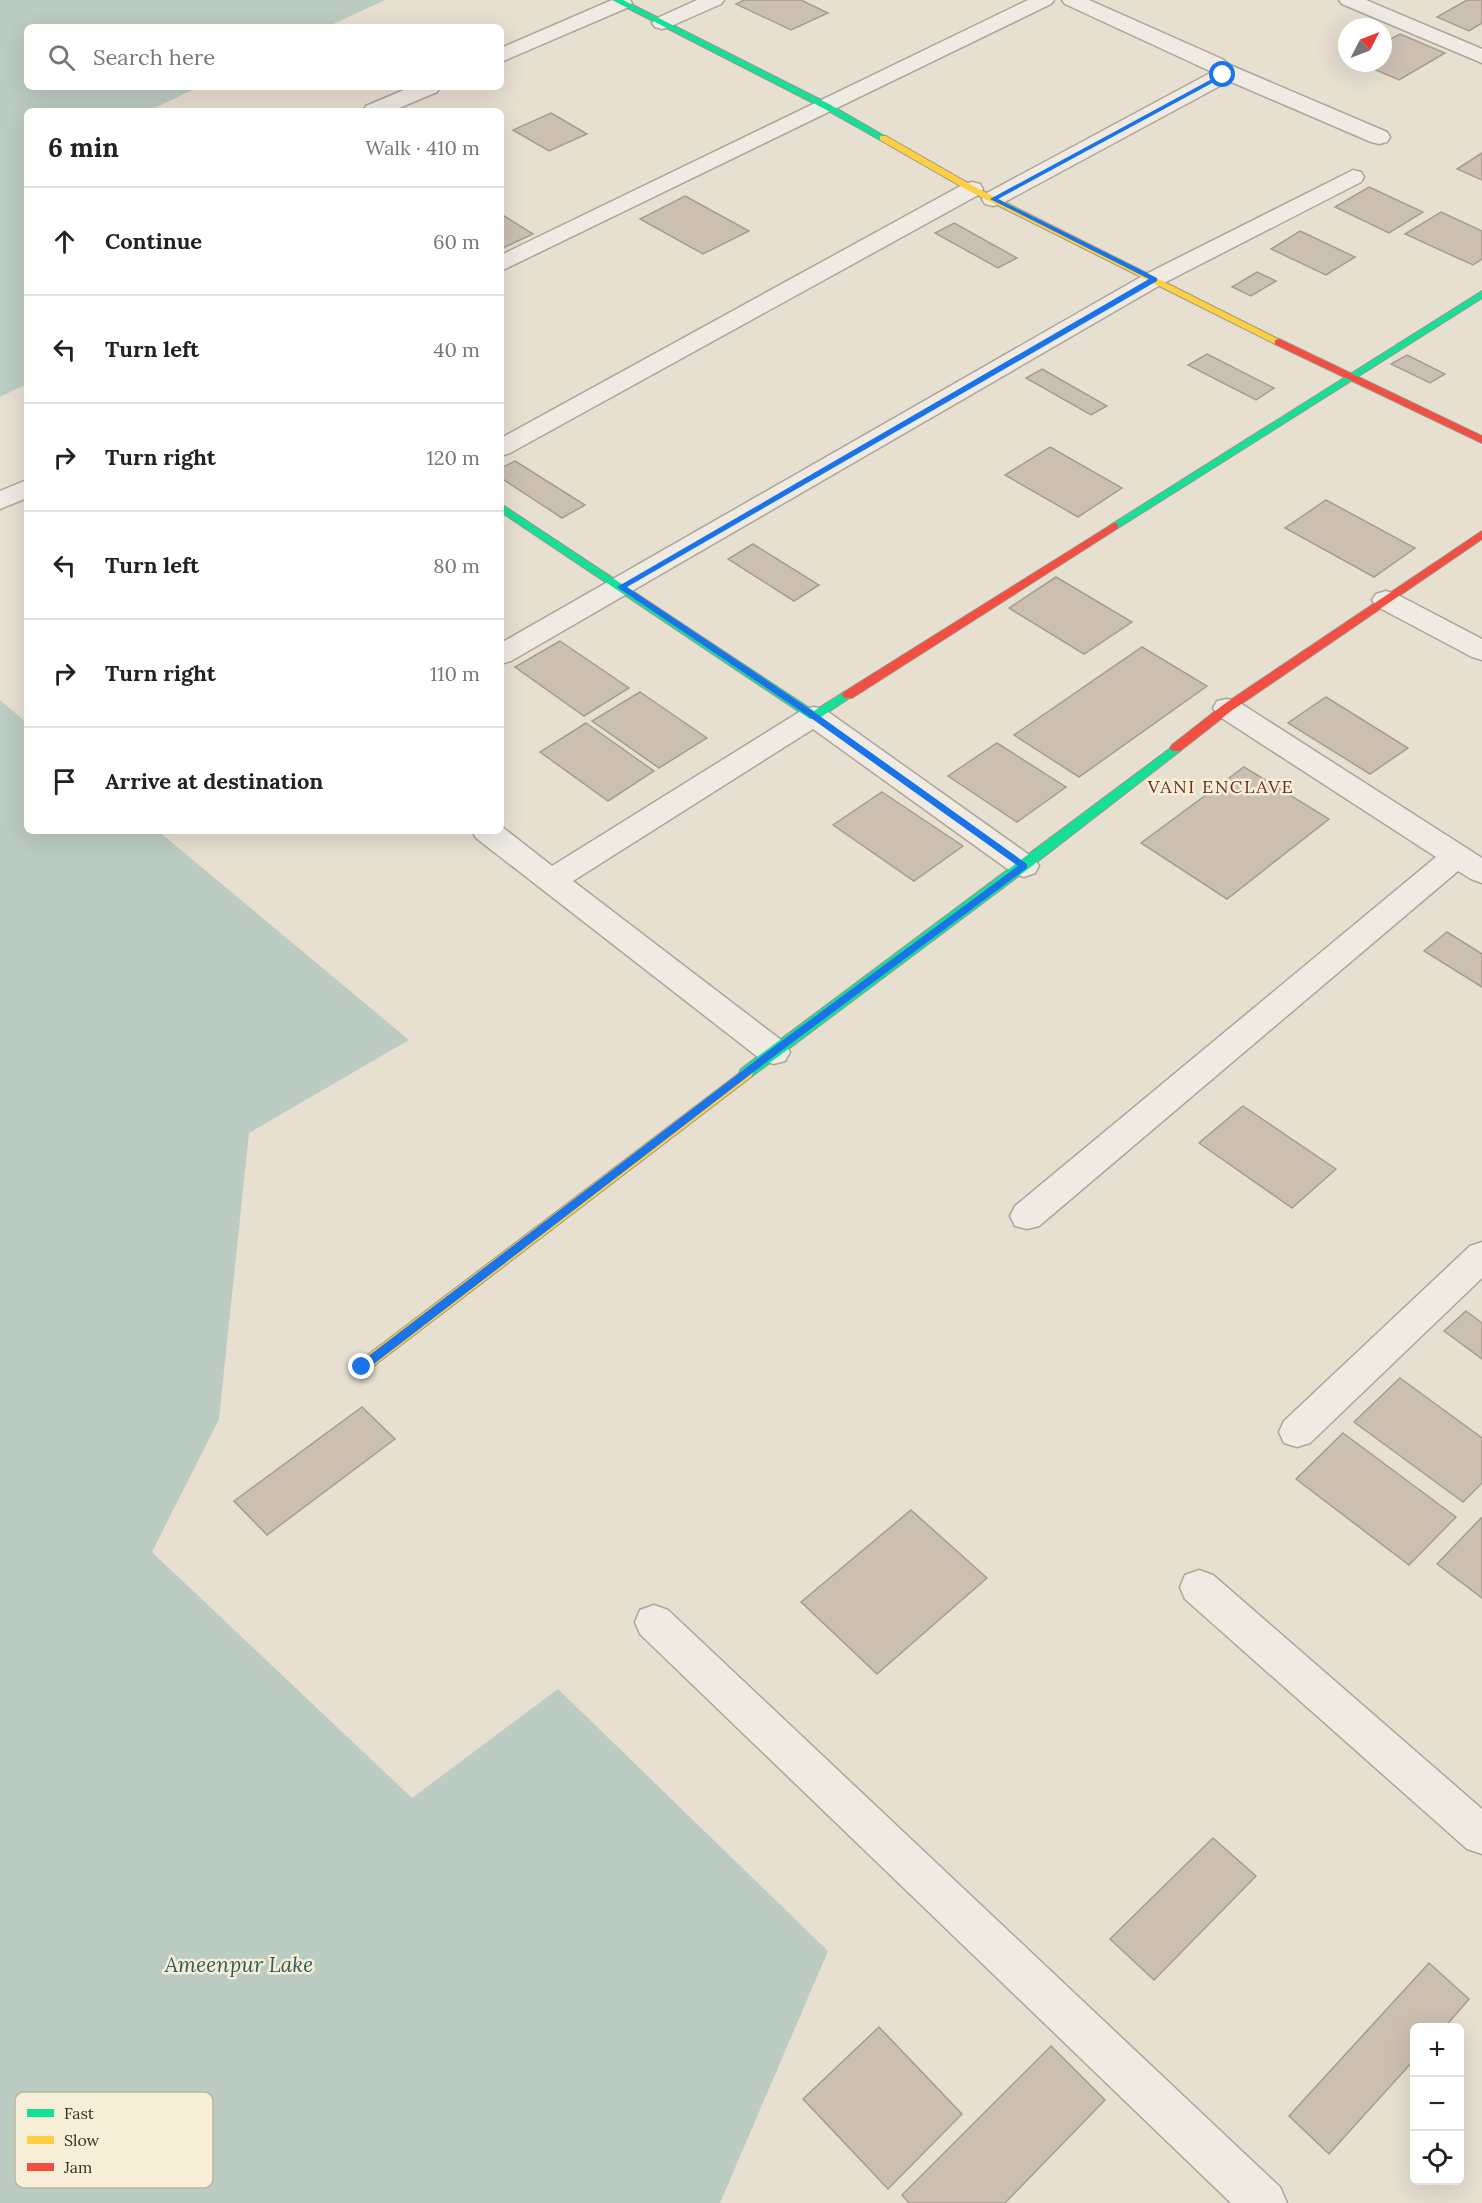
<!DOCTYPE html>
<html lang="en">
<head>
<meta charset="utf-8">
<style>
	:root { --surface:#fff; --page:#f6f6f6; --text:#222; --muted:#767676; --line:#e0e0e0 }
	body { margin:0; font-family:Lora,serif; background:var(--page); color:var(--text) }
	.controls { position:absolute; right:18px; bottom:18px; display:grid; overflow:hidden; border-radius:9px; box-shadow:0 6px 24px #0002 }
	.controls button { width:54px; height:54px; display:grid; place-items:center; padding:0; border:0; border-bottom:2px solid var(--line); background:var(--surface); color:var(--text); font:30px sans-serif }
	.compass { position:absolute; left:1338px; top:18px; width:54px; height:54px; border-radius:50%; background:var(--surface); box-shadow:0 6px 24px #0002; rotate:48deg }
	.stop { position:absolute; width:18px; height:18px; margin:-14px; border:4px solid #1a73e8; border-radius:50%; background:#fff }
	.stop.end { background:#1a73e8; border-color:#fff; box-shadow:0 2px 6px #0008 }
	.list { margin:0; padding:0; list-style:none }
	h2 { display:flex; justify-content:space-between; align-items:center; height:78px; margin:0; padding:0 24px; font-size:26px }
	h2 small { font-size:20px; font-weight:400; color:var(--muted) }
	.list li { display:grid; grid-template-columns:39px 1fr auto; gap:18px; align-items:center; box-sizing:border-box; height:108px; padding:0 24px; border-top:2px solid var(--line) }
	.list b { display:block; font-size:22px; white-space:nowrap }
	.list em { font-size:20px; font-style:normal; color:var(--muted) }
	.icon { flex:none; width:33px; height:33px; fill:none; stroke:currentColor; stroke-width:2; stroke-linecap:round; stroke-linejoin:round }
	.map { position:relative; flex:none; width:1482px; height:2203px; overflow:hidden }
	.search { position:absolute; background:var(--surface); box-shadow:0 6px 24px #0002; left:24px; top:24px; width:480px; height:66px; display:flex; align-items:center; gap:15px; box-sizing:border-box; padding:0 21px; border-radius:9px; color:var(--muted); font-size:22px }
	.panel { position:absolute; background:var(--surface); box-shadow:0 6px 24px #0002; left:24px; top:108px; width:480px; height:726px; border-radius:9px }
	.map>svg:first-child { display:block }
	.water { fill:#bcccc2 }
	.building { fill:#cbbfb2; stroke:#a89c90; stroke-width:1.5 }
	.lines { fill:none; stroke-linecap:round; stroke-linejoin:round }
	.street-casing { stroke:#ada599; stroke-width:3 }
	.fast-casing { stroke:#9c958a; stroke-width:2 }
	.slow-casing { stroke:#9c958a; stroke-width:2 }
	.jam-casing { stroke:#9c958a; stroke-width:2 }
	.street { fill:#efebe3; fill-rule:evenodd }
	.fast { fill:#16e098; fill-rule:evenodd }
	.slow { fill:#ffcf43; fill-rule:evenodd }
	.jam { fill:#f24e42; fill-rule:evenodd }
	.route { fill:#1a73e8 }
	.labels { text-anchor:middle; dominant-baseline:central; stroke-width:5; stroke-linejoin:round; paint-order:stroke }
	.neighbourhood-label { font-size:18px; letter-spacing:1.5px; fill:#6b2e1e; stroke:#f7eed8 }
	.near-water-label { font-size:21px; font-style:italic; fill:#2f5d5a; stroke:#f7eed8 }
	.key { fill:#f7eed8; stroke:#bfb4a1; stroke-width:1.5 }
	.key-label { font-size:16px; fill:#3d2e20 }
</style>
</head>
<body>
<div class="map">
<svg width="1482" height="2203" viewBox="0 0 1482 2203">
	<rect width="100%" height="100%" fill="#e7e0d1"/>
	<g class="water">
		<polygon points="0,0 385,0 327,27 27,27 27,87 199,87 148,111 27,111 27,384 0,397"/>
		<polygon points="0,700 27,723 27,831 158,831 409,1040 249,1133 219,1419 152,1552 412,1798 558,1689 828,1951 720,2203 0,2203"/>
	</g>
	<g class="building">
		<polygon points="744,0 801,0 828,13 791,30 736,4"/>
		<polygon points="1467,0 1482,0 1482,23 1469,31 1437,17"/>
		<polygon points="1400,34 1445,53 1399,80 1360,63 1383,63 1383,43"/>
		<polygon points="551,113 587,134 549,151 513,130"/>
		<polygon points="1482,153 1482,180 1457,169"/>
		<polygon points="1369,187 1423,212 1389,233 1335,207"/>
		<polygon points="685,196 749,231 703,254 640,219"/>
		<polygon points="1441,212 1482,231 1482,259 1473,265 1405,234"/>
		<polygon points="501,214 533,234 503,248"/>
		<polygon points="954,223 1017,258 998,268 935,233"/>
		<polygon points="1300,231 1355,257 1326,275 1271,249"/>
		<polygon points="1257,272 1276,281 1251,296 1232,287"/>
		<polygon points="1207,354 1274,388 1256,400 1188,365"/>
		<polygon points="1407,355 1445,374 1430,383 1391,364"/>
		<polygon points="1042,369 1107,406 1091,415 1026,378"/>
		<polygon points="1050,447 1122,488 1078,517 1005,475"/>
		<polygon points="515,461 585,505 562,518 501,478 501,468"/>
		<polygon points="1326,500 1415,548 1374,577 1285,528"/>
		<polygon points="753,544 819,585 794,601 728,559"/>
		<polygon points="1056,577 1132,622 1084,654 1009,608"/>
		<polygon points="560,641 629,688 584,716 515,667"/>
		<polygon points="1142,647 1207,686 1079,777 1014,735"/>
		<polygon points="640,692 707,738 659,768 592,721"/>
		<polygon points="1326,697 1408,748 1370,774 1288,723"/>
		<polygon points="586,723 654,771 608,801 540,752"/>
		<polygon points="997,743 1066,787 1017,822 948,776"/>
		<polygon points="1244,767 1329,819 1227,899 1141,843"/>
		<polygon points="882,792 963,846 914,881 833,825"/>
		<polygon points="1447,932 1482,954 1482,987 1424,951"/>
		<polygon points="1243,1106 1336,1169 1292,1208 1199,1143"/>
		<polygon points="1466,1311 1482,1323 1482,1359 1444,1331"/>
		<polygon points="1400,1378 1482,1438 1482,1483 1463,1502 1354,1422"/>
		<polygon points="362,1407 395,1439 267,1535 234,1501"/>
		<polygon points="1343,1433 1456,1517 1409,1565 1296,1479"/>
		<polygon points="911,1510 987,1578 877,1674 801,1602"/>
		<polygon points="1481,1518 1482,1518 1482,1598 1437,1564"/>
		<polygon points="1213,1838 1256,1876 1154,1980 1110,1939"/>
		<polygon points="1429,1963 1469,1999 1444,2028 1414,2028 1414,2060 1329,2154 1289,2116"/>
		<polygon points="879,2027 962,2114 888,2189 803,2099"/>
		<polygon points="1051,2046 1105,2100 1005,2203 909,2203 902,2195"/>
	</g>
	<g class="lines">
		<g class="street-casing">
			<g id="street">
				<polygon points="612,0 630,0 632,3 629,7 501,62 501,48"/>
				<polygon points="697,0 724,0 721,4 669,27 662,29 655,27 652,23 655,19"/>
				<polygon points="1028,0 1054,0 1051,4 501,271 501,255"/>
				<polygon points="1062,0 1089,0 1222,59 1230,65 1387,132 1390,137 1387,142 1379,144 1371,142 1229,81 1001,204 993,206 985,204 982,199 985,194 1212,72 1065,4"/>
				<polygon points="1339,0 1366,0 1482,49 1482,63 1342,4"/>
				<polygon points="411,87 440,87 437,92 392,111 363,111 366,106"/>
				<polygon points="1353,170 1361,172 1364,177 1361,182 1162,284 511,661 501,664 501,643 1146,274"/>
				<polygon points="972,182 980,184 983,189 980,194 510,453 501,456 501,438 964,184"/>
				<polygon points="27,480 27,498 0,509 0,491"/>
				<polygon points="1386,591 1396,594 1482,639 1482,660 1472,657 1376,606 1372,600 1376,594"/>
				<polygon points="1227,699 1237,701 1482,858 1482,883 1471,879 1458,871 1039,1226 1027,1229 1015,1226 1010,1216 1015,1206 1436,857 1217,715 1213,708 1217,701"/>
				<polygon points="814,707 824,709 1035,859 1039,866 1035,873 1024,877 1013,873 813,729 573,881 785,1043 790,1052 785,1061 774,1064 763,1061 476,838 472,831 501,831 501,826 552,866 804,709"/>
				<polygon points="1482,1242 1482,1278 1310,1443 1297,1447 1284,1443 1279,1432 1284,1421 1470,1246"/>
				<polygon points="1199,1570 1213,1575 1482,1809 1482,1854 1467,1849 1185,1599 1180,1587 1185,1575"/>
				<polygon points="654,1605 668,1610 1280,2187 1287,2203 1231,2203 640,1634 635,1622 640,1610"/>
			</g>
		</g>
		<g class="fast-casing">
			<g id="fast">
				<polygon points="612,0 623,0 829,104 888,138 880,140 823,108"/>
				<polygon points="1482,291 1482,298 1118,528 1110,528 1109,526"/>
				<polygon points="501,504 814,711 844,692 852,692 854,695 818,719 810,719 501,512"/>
				<polygon points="1176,744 1180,745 1182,748 1180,751 1028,869 751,1077 741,1077 739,1073 741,1069"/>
			</g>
		</g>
		<g class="slow-casing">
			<g id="slow">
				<polygon points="880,136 886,136 975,187 1284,342 1283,344 1275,344 969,191 880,140"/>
				<polygon points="746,1068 751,1069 753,1073 751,1077 367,1371 362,1373 357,1371 355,1367 357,1363"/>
			</g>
		</g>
		<g class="jam-casing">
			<g id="jam">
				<polygon points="1279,339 1482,436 1482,443 1275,344 1275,340"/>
				<polygon points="1114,523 1118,524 1118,528 852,698 844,698 842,695 844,692"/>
				<polygon points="1482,531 1482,539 1231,711 1180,751 1172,751 1170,748 1172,745 1223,705"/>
			</g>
		</g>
		<use href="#street" class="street"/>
		<use href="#fast" class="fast"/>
		<use href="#slow" class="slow"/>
		<use href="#jam" class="jam"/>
	</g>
	<polygon class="route" points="1223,73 1225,76 998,199 1157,278 1157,281 627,587 817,714 1027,864 1027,868 777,1054 366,1370 358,1370 358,1364 771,1049 1018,866 811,718 617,587 1149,279 990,199"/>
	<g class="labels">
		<g class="neighbourhood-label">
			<text x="1221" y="786">VANI ENCLAVE</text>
		</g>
		<g class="near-water-label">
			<text x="239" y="1964">Ameenpur Lake</text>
		</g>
	</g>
	<rect x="15" y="2092" width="198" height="96" rx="9" class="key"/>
	<rect x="27" y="2109" width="27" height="8" fill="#16e098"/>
	<rect x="27" y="2136" width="27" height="8" fill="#ffcf43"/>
	<rect x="27" y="2163" width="27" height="8" fill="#f24e42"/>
	<g class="key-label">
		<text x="64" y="2119">Fast</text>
		<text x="64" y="2146">Slow</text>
		<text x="64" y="2173">Jam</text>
	</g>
</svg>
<div class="controls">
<button>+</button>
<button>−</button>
<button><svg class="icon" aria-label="locate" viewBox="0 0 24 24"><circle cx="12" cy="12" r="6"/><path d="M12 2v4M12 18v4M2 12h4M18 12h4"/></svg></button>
</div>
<svg class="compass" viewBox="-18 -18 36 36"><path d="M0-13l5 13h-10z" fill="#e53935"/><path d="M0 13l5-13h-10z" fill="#767676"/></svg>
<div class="stop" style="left:1223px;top:75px"></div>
<div class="stop end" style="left:362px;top:1367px"></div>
<div class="search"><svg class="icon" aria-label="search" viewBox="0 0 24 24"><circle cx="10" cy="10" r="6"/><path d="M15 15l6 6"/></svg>Search here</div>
<section class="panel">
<h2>6 min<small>Walk · 410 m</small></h2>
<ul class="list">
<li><svg class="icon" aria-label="ahead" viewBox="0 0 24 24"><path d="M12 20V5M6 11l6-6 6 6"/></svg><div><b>Continue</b></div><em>60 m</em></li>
<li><svg class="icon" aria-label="left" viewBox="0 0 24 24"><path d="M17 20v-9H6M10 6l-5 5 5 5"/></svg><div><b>Turn left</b></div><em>40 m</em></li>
<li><svg class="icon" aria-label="right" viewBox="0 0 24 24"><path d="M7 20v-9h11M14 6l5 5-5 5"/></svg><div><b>Turn right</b></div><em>120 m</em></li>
<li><svg class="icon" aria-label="left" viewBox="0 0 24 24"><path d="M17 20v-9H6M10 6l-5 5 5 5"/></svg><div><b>Turn left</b></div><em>80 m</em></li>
<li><svg class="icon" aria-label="right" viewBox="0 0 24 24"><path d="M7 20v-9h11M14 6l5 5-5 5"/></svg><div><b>Turn right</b></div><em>110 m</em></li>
<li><svg class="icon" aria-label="arrive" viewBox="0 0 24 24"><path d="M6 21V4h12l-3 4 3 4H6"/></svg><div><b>Arrive at destination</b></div></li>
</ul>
</section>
</div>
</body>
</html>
